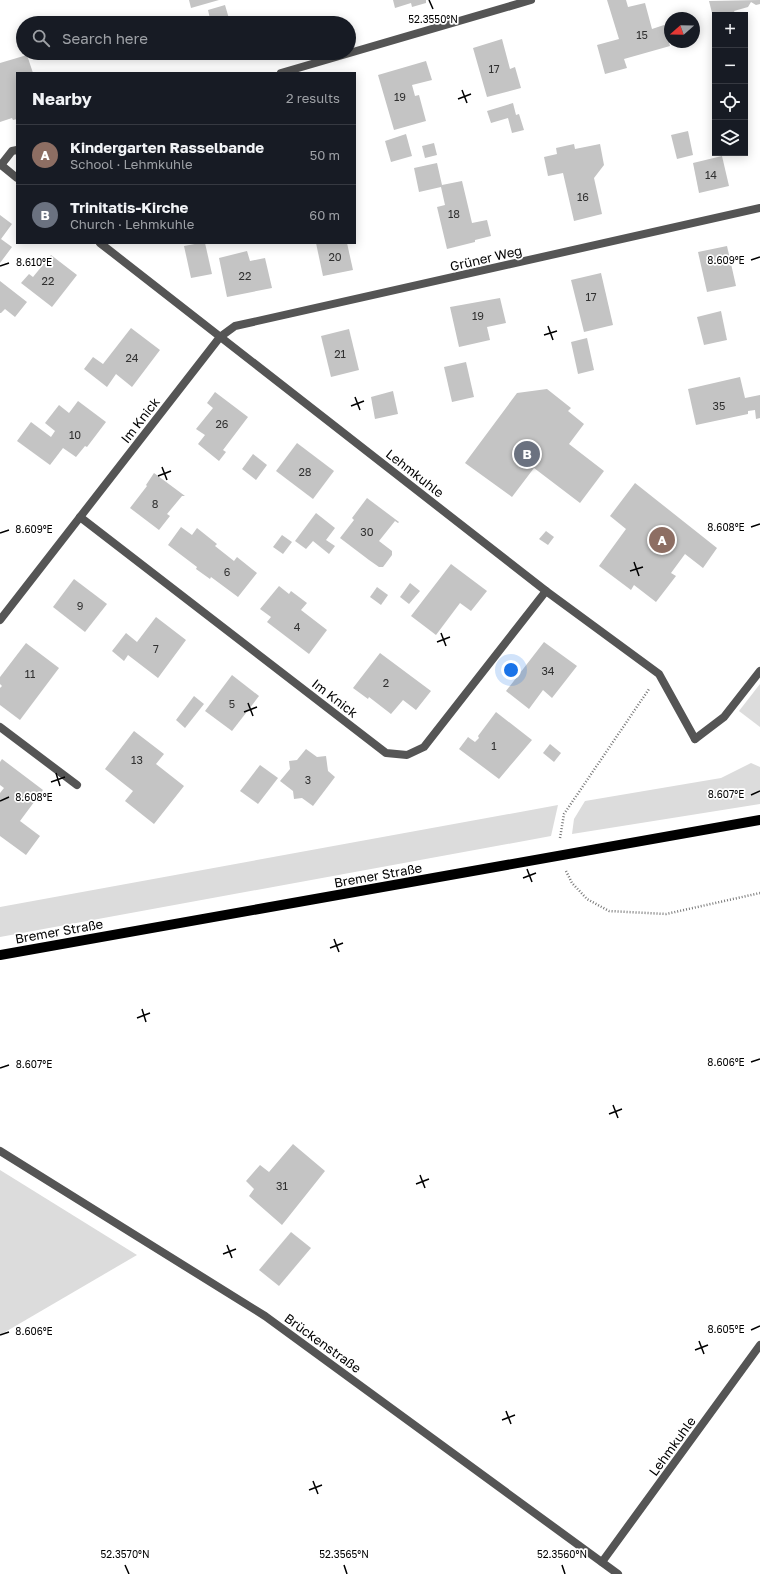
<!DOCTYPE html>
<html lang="en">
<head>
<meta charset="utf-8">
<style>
	:root { --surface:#171b24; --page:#20242c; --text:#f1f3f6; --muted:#9ea1a6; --line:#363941; --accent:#858687 }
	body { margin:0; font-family:"Golos Text",sans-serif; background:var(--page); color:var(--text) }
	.controls { position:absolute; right:12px; top:12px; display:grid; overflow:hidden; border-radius:0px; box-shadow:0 2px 10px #0003 }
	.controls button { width:36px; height:36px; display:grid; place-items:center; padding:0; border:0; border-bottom:1px solid var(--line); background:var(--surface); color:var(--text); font:20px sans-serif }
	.compass { position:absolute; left:664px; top:12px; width:36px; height:36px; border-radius:50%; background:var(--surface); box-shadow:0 2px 10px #0003; rotate:250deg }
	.you { position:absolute; left:511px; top:670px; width:14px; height:14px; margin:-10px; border:3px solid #fff; border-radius:50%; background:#1a73e8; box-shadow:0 0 0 6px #1a73e833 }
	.badge { display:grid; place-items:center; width:26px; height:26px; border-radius:50%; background:var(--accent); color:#fff; font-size:13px; font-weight:700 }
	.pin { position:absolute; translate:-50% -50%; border:2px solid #fff; box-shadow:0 1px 4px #0006 }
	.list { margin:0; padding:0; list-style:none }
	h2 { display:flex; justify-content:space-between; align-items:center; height:52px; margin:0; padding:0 16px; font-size:17px }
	h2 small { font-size:13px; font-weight:400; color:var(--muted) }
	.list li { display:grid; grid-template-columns:26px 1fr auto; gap:12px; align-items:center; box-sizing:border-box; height:60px; padding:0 16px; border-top:1px solid var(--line) }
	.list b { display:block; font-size:15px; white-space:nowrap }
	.list p { margin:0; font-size:13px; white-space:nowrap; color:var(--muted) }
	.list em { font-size:13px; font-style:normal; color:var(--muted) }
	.icon { flex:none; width:22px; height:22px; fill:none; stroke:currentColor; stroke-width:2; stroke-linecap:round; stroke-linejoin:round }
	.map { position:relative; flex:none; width:760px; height:1574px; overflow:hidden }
	.search { position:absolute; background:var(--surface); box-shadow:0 2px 10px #0003; left:16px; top:16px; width:340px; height:44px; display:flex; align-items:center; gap:10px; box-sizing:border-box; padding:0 14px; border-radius:22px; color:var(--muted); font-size:15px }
	.panel { position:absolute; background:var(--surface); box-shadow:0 2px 10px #0003; left:16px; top:72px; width:340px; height:172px; border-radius:0px }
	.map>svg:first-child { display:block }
	.green { fill:#dcdcdc }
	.building { fill:#c4c4c4 }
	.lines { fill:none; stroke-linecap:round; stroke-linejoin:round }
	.path { stroke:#777; stroke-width:2.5; stroke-dasharray:1 2; stroke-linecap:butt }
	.service { stroke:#555; stroke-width:8 }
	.minor { stroke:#555; stroke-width:8 }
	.primary { stroke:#000; stroke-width:10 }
	.ticks { fill:none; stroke:#000; stroke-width:1.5 }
	.labels { text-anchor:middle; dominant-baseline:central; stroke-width:3.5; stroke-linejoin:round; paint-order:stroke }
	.number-label { font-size:11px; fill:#313131 }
	.street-label { font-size:13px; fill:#000; stroke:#fff }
	.ticks-label { font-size:10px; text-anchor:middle; fill:#000; stroke:#fff; stroke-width:3.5; stroke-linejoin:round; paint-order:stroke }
</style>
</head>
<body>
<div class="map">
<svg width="760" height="1574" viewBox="0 0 760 1574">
	<rect width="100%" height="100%" fill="#fff"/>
	<g class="green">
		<polygon points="760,684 760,727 739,711"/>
		<polygon points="751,763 760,767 760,804 572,834 574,819 585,801 721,778"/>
		<polygon points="558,805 551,836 0,937 0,907"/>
		<polygon points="0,1170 137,1255 0,1335"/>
	</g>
	<g class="building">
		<polygon points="189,0 219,0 191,8"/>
		<polygon points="393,0 426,0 426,3 412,7 411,3 395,8"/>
		<polygon points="607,0 626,0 628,7 645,3 652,29 664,25 670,46 624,59 627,68 605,74 597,45 619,39"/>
		<polygon points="760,0 760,4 756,5 751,2 748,7 734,11 736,15 715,15 714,21 709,1"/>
		<polygon points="225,5 230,22 236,20 237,23 211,23 208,10"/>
		<polygon points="502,39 510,69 515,67 521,88 487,97 473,48"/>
		<polygon points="214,53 236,53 216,59"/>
		<polygon points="27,55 33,73 17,73 17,119 13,120 12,118 0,122 0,63"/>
		<polygon points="426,61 432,80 412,85 415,96 419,95 426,121 394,130 378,75"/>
		<polygon points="513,103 516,115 519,114 524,130 512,133 508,118 491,123 487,111"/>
		<polygon points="688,131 693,155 677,159 671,135"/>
		<polygon points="406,134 412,156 391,162 385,141"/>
		<polygon points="434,143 437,155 425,158 422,146"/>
		<polygon points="574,144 575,149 600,144 604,165 594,178 602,214 574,221 563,173 548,176 544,157 557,154 556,148"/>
		<polygon points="722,156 729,186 699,193 693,163"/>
		<polygon points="437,163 442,185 462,181 472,223 487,220 491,236 475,240 475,242 447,249 437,207 445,205 441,187 419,192 414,168"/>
		<polygon points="0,215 12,224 1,239 12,247 0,263"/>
		<polygon points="200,243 205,243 212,274 191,278 184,246"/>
		<polygon points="316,243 347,243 353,270 323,276"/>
		<polygon points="727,246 736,286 707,292 698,252"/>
		<polygon points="247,251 250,261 265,258 272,288 227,297 219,258"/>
		<polygon points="51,255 77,275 52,307 21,283 29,274 33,277"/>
		<polygon points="601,273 613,325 584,332 571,280"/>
		<polygon points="0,281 27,302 15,317 5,309 1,313 0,313"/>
		<polygon points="500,298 506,323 487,327 490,340 459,347 450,307"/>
		<polygon points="721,311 727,340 704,345 697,317"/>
		<polygon points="131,328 160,350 132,387 116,374 107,387 84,369 93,357 103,364"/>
		<polygon points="349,329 359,370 331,377 321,336"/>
		<polygon points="587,338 594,370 578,374 571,342"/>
		<polygon points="466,362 474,397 452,402 444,367"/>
		<polygon points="740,377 745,398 760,395 760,418 756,419 755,410 748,411 748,414 696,425 688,389"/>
		<polygon points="547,389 571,408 568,411 584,424 569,444 604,471 580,503 534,468 512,497 465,463 517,393"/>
		<polygon points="393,391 398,414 375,419 371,397"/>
		<polygon points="215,392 248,417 223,450 226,452 219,461 198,444 205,435 196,429 213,408 207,403"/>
		<polygon points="78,401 106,422 87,447 85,446 76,457 63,448 50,465 17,441 31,422 51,437 55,431 45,423 59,405 69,413"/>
		<polygon points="297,443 334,471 313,499 276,471"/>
		<polygon points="253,454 267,465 256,480 242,469"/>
		<polygon points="154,473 185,496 182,496 167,514 170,516 159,530 130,508 147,486 146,485"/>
		<polygon points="635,483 717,548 703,568 685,554 671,573 676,576 656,602 634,585 631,590 599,566 626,529 610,516"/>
		<polygon points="367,498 399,522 398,523 395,521 379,541 392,551 392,555 383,567 379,567 369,560 340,538 354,520 352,518"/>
		<polygon points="316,513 335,528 326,540 335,546 329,554 313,541 306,549 295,541"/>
		<polygon points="181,527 192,535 197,528 217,544 215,546 234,561 237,557 257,573 238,597 211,577 210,579 196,569 197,567 168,545"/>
		<polygon points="546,531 554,537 548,545 539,539"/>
		<polygon points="282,535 292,542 283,554 273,547"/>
		<polygon points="451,564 487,591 471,611 460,603 436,635 411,616"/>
		<polygon points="74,579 107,604 85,632 53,607"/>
		<polygon points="410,583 420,591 409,604 400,597"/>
		<polygon points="279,586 289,594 291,591 307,603 301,610 327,630 309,654 267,622 271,617 260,609"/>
		<polygon points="377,587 388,595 381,605 370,597"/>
		<polygon points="156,617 186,640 158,678 128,655 124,661 112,651 126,633 137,642"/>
		<polygon points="544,642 577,666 552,698 543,690 529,709 506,691"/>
		<polygon points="26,643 59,668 20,720 0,705 0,688 2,686 0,684 0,677"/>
		<polygon points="380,653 431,691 416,710 403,700 391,714 369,697 368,699 353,688"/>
		<polygon points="232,675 259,696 232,731 205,711"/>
		<polygon points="194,696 204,704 185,728 176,720"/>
		<polygon points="496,712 532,740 499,779 459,749 468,737 475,742 479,738 478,736"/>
		<polygon points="134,731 164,754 156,764 184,786 154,824 125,801 133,791 105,769"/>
		<polygon points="550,744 561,753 554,762 543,753"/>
		<polygon points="306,749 317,757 326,756 328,771 335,777 313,806 302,798 294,799 293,791 280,781 290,769 289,761 297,760"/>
		<polygon points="2,759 43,790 20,821 40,836 26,855 0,836 0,793 4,788 0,785 0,762"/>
		<polygon points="260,765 278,778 258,804 240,791"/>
		<polygon points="293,1144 325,1171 282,1225 249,1196 254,1189 246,1181 260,1165 269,1172"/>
		<polygon points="291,1232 311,1248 279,1286 259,1270"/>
	</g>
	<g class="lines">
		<g class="path">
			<polyline points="560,838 564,814 649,689"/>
			<polyline points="566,871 572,883 587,899 609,911 666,914 760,893"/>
		</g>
		<g class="service">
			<polyline points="0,727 77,785"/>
			<polyline points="695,739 724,717 760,671"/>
		</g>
		<g class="minor">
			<polyline points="281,73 531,0"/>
			<polyline points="0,164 17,178"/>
			<polyline points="1,165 12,151 17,150"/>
			<polyline points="100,243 546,591 659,674 695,739"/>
			<polyline points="80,517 386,753 407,755 424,747 546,591"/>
			<polyline points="0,620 220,337 235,326 760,208"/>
			<polyline points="0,1151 265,1316 618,1574"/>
			<polyline points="602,1562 760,1345"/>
		</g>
		<polyline class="primary" points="0,955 760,820"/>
	</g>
	<path class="ticks" d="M429,0L433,9M462,90L467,103M458,99L471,94M751,260L760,257M0,266L9,263M548,326L553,340M544,335L557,331M355,397L360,410M351,406L364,401M162,467L167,480M158,476L171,471M751,527L760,524M0,533L9,530M634,562L639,576M630,571L643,567M441,633L446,646M437,642L450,637M248,703L253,716M244,712L257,707M56,773L60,786M51,782L65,777M751,795L760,791M0,801L9,797M527,869L532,882M523,878L536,873M334,939L339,952M330,948L343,943M142,1009L146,1022M137,1018L150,1013M751,1062L760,1059M0,1068L9,1065M613,1105L618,1118M609,1114L622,1109M420,1175L425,1188M416,1184L429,1179M227,1245L232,1258M223,1254L236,1249M751,1330L760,1326M0,1335L9,1332M699,1341L704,1354M695,1350L708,1345M506,1411L511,1424M502,1420L515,1415M313,1481L318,1494M309,1490L322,1485M125,1565L129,1574M344,1565L347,1574M562,1565L565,1574"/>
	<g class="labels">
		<g class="number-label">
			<text x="642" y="34">15</text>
			<text x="494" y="68">17</text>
			<text x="400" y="96">19</text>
			<text x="711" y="174">14</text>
			<text x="583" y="196">16</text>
			<text x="454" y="213">18</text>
			<text x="335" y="256">20</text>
			<text x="245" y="275">22</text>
			<text x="48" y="280">22</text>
			<text x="591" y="296">17</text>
			<text x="478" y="315">19</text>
			<text x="340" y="353">21</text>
			<text x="132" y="357">24</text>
			<text x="719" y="405">35</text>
			<text x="222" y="423">26</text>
			<text x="75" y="434">10</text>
			<text x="305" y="471">28</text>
			<text x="155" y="503">8</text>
			<text x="367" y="531">30</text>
			<text x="227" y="571">6</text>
			<text x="80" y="605">9</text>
			<text x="297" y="626">4</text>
			<text x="156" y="648">7</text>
			<text x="548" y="670">34</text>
			<text x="30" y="673">11</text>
			<text x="386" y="682">2</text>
			<text x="232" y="703">5</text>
			<text x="494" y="745">1</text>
			<text x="137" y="759">13</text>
			<text x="308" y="779">3</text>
			<text x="282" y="1185">31</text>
		</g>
		<g class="street-label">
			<text transform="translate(486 258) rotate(-13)">Grüner Weg</text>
			<text transform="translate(140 420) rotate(-52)">Im Knick</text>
			<text transform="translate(415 473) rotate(38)">Lehmkuhle</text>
			<text transform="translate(335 698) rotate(38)">Im Knick</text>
			<text transform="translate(378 875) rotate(-10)">Bremer Straße</text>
			<text transform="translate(59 931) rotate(-10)">Bremer Straße</text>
			<text transform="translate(323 1343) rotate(36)">Brückenstraße</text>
			<text transform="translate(672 1446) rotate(-54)">Lehmkuhle</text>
		</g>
	</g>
	<g class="ticks-label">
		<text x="433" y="23">52.3550°N</text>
		<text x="726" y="264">8.609°E</text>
		<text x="34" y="266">8.610°E</text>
		<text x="726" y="531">8.608°E</text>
		<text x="34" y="533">8.609°E</text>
		<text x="726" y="798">8.607°E</text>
		<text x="34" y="801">8.608°E</text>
		<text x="726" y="1066">8.606°E</text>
		<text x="34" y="1068">8.607°E</text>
		<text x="726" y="1333">8.605°E</text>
		<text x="34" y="1335">8.606°E</text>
		<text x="125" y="1558">52.3570°N</text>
		<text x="344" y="1558">52.3565°N</text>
		<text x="562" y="1558">52.3560°N</text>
	</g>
</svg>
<div class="controls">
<button>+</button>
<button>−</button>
<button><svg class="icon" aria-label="locate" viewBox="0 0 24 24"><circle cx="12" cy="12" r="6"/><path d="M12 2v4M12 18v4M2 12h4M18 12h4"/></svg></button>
<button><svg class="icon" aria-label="layers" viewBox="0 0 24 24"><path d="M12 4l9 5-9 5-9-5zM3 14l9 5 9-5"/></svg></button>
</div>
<svg class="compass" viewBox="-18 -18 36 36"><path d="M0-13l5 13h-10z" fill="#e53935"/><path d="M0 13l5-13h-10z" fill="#9ea1a6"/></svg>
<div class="you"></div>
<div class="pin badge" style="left:662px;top:540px;background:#8d6e63">A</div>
<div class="pin badge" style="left:527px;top:454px;background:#6b7280">B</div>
<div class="search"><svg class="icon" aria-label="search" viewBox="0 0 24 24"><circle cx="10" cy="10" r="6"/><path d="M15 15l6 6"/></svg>Search here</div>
<section class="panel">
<h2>Nearby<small>2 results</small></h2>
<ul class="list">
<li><span class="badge" style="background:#8d6e63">A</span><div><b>Kindergarten Rasselbande</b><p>School · Lehmkuhle</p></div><em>50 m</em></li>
<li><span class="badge" style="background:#6b7280">B</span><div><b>Trinitatis-Kirche</b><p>Church · Lehmkuhle</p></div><em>60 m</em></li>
</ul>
</section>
</div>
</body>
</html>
